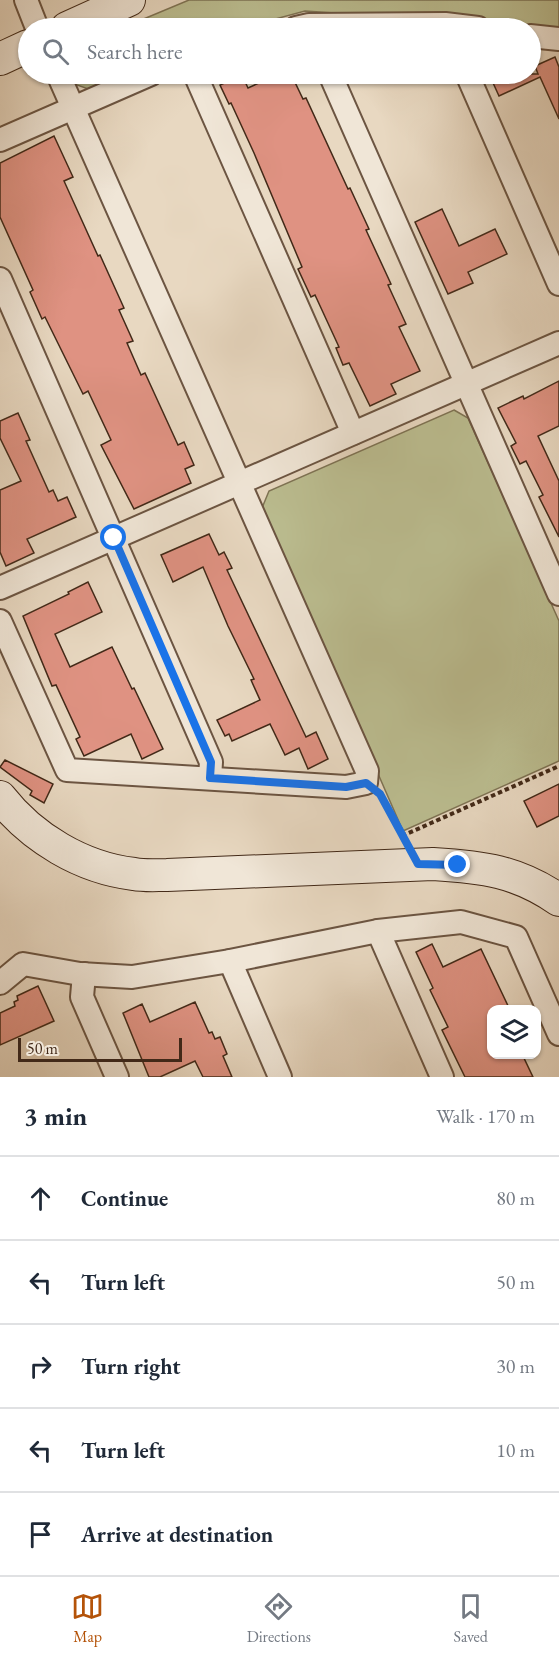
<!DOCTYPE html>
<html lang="en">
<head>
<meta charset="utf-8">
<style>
	:root { --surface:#fff; --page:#f2f2f3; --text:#1f2937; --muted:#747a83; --line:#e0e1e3; --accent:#b45309 }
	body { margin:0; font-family:"EB Garamond",serif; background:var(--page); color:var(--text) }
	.controls { position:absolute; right:18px; bottom:18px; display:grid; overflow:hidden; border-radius:12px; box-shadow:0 2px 4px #0004 }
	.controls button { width:54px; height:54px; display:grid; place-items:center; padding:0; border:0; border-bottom:2px solid var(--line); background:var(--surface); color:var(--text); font:30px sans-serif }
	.scale { position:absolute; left:18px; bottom:15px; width:164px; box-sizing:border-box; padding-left:6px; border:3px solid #422918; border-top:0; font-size:16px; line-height:21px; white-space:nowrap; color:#422918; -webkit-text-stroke:4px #f0e6d7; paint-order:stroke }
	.stop { position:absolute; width:18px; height:18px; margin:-14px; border:4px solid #1a73e8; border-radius:50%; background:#fff }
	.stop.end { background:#1a73e8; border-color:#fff; box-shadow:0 2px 6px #0008 }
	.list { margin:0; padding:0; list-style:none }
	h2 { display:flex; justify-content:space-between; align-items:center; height:78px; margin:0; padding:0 24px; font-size:26px }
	h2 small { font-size:20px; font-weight:400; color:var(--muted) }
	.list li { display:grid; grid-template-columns:39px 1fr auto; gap:18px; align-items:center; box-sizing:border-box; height:84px; padding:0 24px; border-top:2px solid var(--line) }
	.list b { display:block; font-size:22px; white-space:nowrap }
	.list em { font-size:20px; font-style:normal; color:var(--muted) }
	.icon { flex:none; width:33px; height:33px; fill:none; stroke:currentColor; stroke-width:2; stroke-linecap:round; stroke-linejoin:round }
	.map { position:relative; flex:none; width:559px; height:1077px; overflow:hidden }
	.search { position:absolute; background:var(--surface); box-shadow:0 2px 4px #0004; left:18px; right:18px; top:18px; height:66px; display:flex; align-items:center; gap:15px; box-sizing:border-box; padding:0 21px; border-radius:33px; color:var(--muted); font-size:22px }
	.sheet { height:498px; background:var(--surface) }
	nav { display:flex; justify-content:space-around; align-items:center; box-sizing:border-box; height:84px; border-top:2px solid var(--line); background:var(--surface); font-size:16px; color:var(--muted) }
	nav a { display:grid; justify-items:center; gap:3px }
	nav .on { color:var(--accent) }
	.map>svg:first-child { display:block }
	.green { fill:#bbbd90; stroke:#7e7354; stroke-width:1.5 }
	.building { fill:#df9282; stroke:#422918; stroke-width:1.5 }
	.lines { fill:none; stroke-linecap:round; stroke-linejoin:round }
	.street-casing { stroke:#6c5542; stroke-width:26 }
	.secondary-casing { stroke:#422918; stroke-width:34 }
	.path { stroke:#422918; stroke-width:4; stroke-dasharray:4.5 3; stroke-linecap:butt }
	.street { stroke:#f0e6d7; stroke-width:22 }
	.secondary { stroke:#f0e6d7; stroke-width:32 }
	.route { stroke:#1a73e8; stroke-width:8 }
</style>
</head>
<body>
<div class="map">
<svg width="559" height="1077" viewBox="0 0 559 1077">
	<rect width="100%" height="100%" fill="#e8d8c1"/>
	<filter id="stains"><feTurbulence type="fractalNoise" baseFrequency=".00333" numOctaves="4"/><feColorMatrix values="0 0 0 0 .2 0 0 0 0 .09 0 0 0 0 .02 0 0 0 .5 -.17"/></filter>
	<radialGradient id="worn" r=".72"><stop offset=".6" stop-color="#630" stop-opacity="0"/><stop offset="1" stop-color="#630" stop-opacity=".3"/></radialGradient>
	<g class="green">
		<polygon points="189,0 559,0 559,28 305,11 242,28 122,28"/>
		<polygon points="71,74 125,74 91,90 77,85"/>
		<polygon points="454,410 468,418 559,621 559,761 403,831 262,508 269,491"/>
	</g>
	<g class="building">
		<polygon points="555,57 559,67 559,119 540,77 499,96 489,74 538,74 535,66"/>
		<polygon points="279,74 291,74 303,99 306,98 348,189 350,188 369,229 366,230 391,284 388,285 406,324 399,327 420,371 391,384 396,394 370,406 349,363 343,365 336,348 339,347 315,295 311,297 298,269 302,267 254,153 231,103 229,104 220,85 242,75 248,88"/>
		<polygon points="54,136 73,177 64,181 98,256 100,255 124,308 119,310 133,341 127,343 141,375 145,373 178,445 184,442 194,465 185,469 191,483 134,509 101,445 111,440 88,391 83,394 45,317 42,319 30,292 33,290 0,217 0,163"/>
		<polygon points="442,209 459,246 495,229 507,254 468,272 473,283 448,294 415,222"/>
		<polygon points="559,381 559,426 538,436 559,481 559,537 539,497 543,495 526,461 520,464 511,446 516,443 498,408 523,396 524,399"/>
		<polygon points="18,413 30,440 26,441 49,492 53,490 58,501 67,497 76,517 27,539 34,553 6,566 0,552 0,490 21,481 0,438 0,421"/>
		<polygon points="209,534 219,555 224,552 232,568 227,570 306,737 316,732 328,759 308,769 299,748 285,755 270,724 232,741 229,734 225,736 217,720 260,700 251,680 254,679 228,626 203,567 173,582 161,555"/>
		<polygon points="88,582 102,612 55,634 70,667 112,647 132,689 134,688 163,749 142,759 131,734 84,756 76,739 80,737 56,685 52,686 23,616 69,594 68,592"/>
		<polygon points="5,760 53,784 44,803 30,795 32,791 0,767"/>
		<polygon points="559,784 559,816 537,827 524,801"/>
		<polygon points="432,944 443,967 481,949 510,1010 492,1010 492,1054 522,1054 533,1077 465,1077 442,1030 448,1027 430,990 433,988 416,952"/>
		<polygon points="38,986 54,1021 0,1045 0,1013 15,1006 14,1002 18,1000 17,996"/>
		<polygon points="195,1002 209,1033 212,1032 215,1039 220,1037 227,1054 223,1056 232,1077 203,1077 195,1061 160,1077 149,1077 123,1013 142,1004 150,1022"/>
	</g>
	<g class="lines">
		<g class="street-casing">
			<g id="street">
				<polyline points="26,0 37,28"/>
				<polyline points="296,28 309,25 445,24 478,28"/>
				<polyline points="530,36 559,39"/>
				<polyline points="195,74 353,433"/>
				<polyline points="330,74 559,594"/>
				<polyline points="467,74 559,284"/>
				<polyline points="0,140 151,74"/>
				<polyline points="0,279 211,762 210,778"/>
				<polyline points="0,588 559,343"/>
				<polyline points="0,621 67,770 346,787 366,783 367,771 58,74"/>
				<polyline points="378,931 442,1077"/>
				<polyline points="230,961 280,1077"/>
				<polyline points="84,974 82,997 117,1077"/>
				<polyline points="0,983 23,964 80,974 132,977 230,961 378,931 461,922 516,937 559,1034"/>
			</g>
		</g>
		<g class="secondary-casing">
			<g id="secondary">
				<polyline points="67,28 129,0"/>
				<polyline points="0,59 28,46"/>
				<path d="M0,797C32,838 82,868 134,874C145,876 156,875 167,875L433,864C483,867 517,871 559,900"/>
			</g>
		</g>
		<g class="path">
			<polyline points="382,797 403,838"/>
			<polyline points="402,836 559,766"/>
		</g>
		<use href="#street" class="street"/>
		<use href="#secondary" class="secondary"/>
	</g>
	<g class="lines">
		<polyline class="route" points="114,538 211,762 210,778 346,787 366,783 380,794 418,864 458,865"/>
	</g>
	<rect width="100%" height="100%" filter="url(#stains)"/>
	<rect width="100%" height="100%" fill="url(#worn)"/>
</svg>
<div class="controls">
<button><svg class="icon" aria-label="layers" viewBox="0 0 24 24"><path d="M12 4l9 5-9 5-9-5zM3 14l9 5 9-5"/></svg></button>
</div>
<div class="scale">50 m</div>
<div class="stop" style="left:114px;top:538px"></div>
<div class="stop end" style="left:458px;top:865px"></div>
<div class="search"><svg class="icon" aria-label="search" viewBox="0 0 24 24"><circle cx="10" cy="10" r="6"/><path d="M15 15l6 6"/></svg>Search here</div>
</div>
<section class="sheet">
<h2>3 min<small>Walk · 170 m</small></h2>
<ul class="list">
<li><svg class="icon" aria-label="ahead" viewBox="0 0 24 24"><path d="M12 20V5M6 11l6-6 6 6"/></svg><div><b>Continue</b></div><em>80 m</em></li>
<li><svg class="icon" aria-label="left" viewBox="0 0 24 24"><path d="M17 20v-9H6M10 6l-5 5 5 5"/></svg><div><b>Turn left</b></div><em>50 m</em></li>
<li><svg class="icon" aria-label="right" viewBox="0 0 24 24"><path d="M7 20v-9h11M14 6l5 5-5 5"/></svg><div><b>Turn right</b></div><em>30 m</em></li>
<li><svg class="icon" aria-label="left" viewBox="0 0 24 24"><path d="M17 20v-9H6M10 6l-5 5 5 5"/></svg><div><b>Turn left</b></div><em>10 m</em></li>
<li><svg class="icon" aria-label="arrive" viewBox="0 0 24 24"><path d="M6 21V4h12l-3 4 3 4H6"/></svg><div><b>Arrive at destination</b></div></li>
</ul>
</section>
<nav>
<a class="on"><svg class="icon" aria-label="map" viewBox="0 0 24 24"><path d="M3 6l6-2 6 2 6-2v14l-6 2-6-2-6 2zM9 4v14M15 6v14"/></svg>Map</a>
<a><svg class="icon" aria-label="directions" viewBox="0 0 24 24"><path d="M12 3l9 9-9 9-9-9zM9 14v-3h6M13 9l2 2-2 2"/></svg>Directions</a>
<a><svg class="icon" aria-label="saved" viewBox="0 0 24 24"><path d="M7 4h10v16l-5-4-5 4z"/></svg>Saved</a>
</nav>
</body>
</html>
